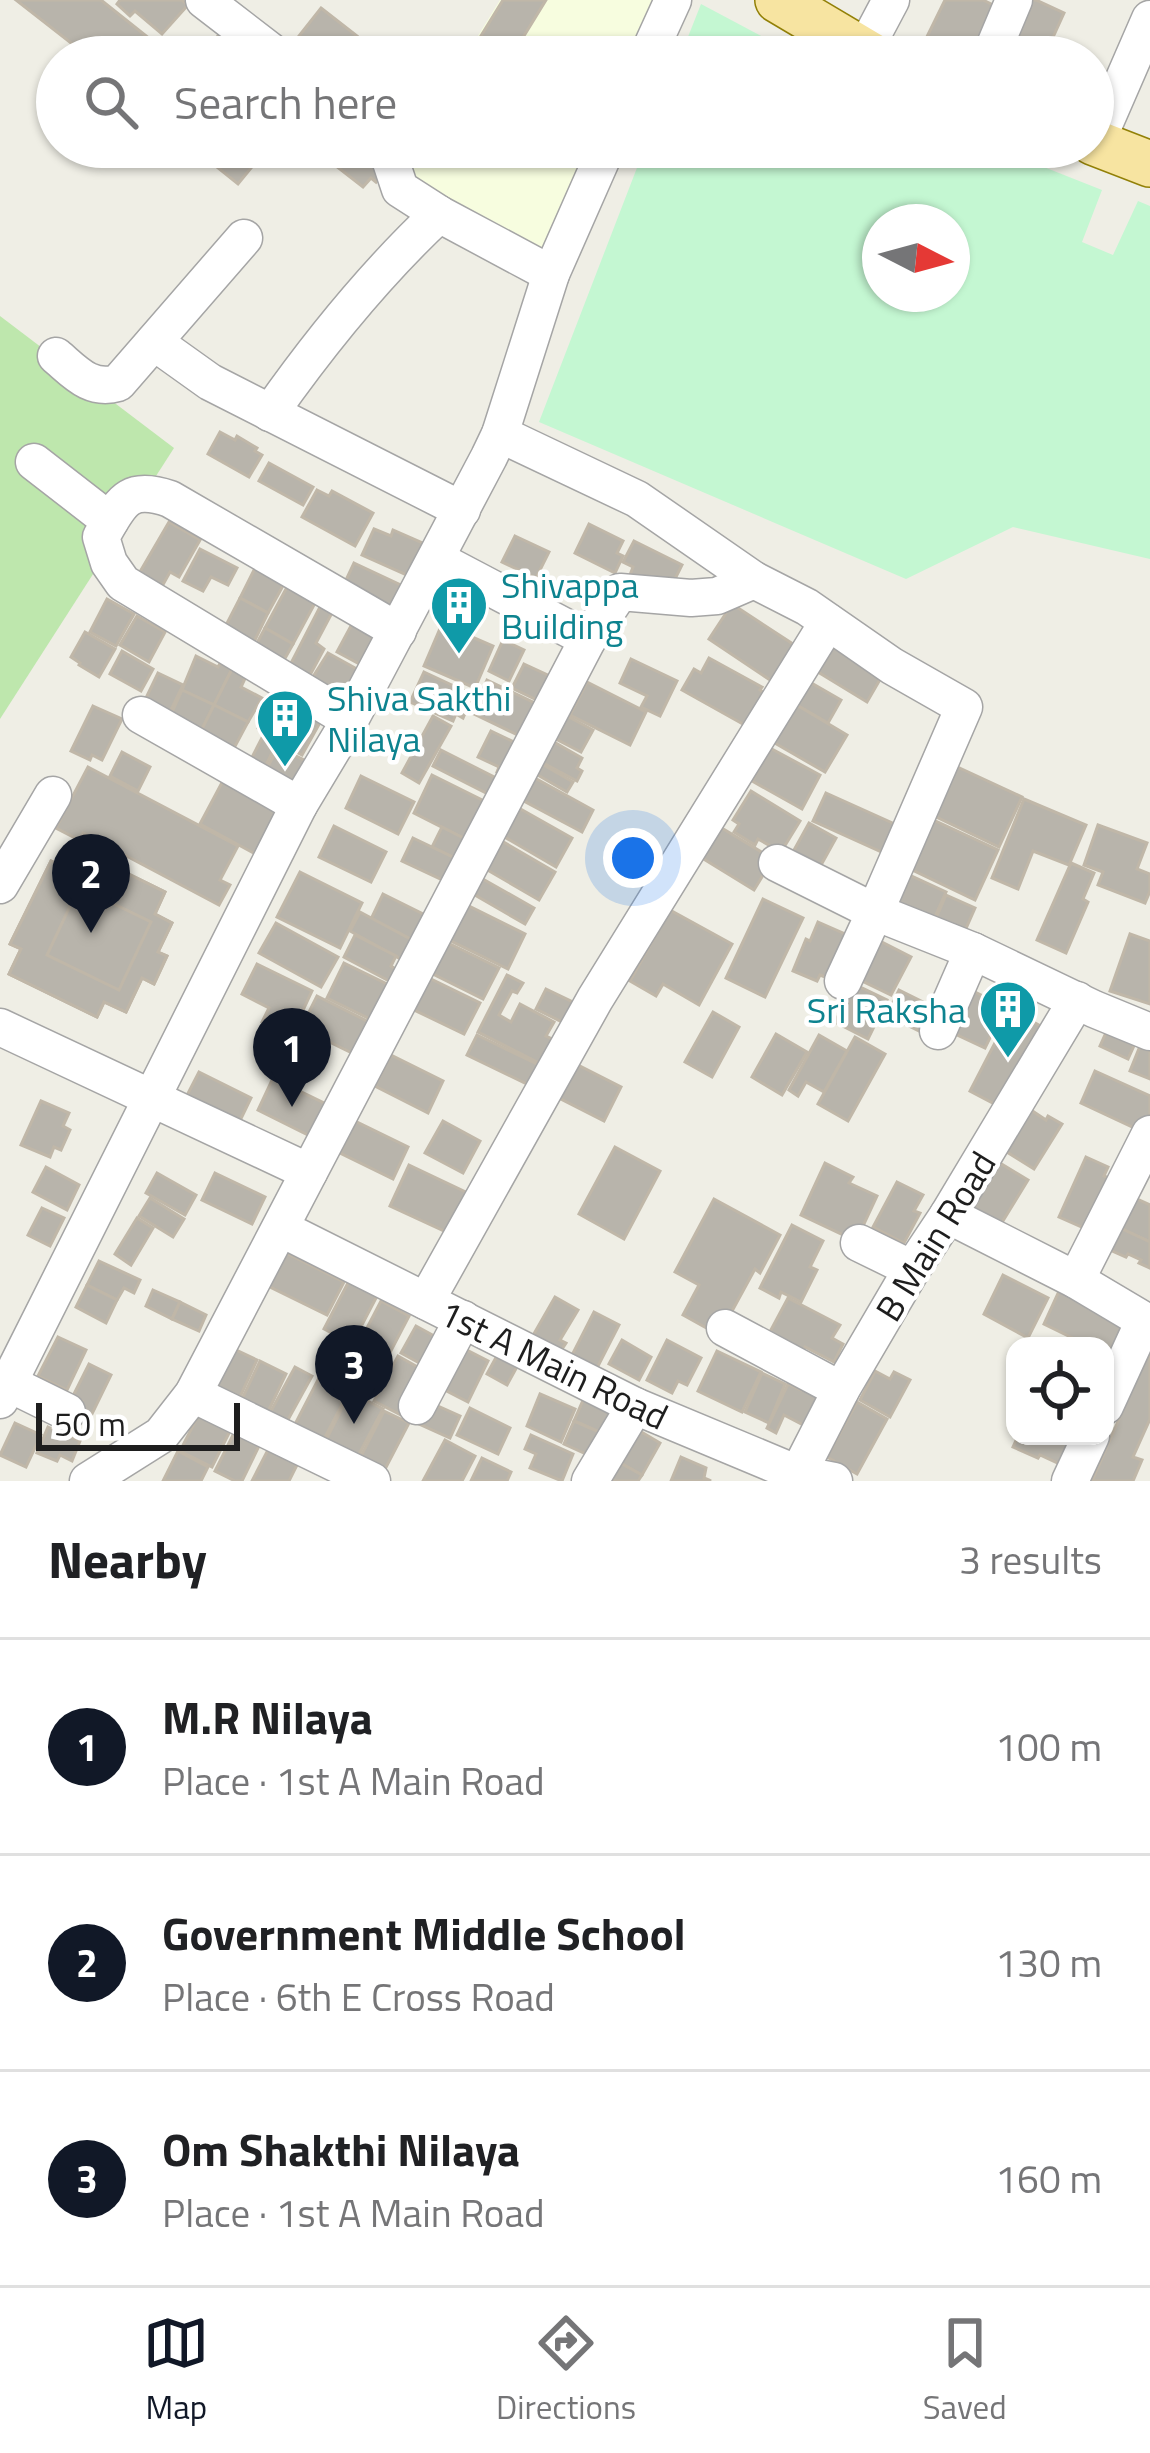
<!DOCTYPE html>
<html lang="en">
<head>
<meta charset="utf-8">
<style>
	:root { --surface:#fff; --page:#f6f6f6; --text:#202124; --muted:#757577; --line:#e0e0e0; --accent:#111827 }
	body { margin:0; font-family:"Titillium Web",sans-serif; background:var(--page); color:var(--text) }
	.controls { position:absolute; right:36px; bottom:36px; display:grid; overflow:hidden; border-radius:24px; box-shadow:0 3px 9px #0004 }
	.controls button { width:108px; height:108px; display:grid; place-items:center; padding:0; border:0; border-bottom:3px solid var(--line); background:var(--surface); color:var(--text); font:60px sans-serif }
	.compass { position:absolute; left:862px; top:204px; width:108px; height:108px; border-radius:50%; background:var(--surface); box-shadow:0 3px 9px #0004; rotate:96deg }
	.scale { position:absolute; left:36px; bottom:30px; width:204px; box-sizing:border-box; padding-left:12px; border:6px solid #1e1e1e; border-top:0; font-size:33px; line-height:42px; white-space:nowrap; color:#1e1e1e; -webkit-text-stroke:9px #fff; paint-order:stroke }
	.you { position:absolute; left:633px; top:858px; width:42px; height:42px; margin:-30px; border:9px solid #fff; border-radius:50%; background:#1a73e8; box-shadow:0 0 0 18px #1a73e833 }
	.badge { display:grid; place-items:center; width:78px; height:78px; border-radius:50%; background:var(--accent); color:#fff; font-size:39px; font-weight:700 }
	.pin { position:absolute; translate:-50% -99px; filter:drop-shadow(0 3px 6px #0008) }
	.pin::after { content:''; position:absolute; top:63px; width:42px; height:36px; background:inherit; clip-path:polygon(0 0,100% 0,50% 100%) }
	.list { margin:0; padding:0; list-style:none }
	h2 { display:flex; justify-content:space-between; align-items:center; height:156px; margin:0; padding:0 48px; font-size:51px }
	h2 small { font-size:39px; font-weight:400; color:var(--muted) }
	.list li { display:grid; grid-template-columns:78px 1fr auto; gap:36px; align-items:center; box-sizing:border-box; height:216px; padding:0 48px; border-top:3px solid var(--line) }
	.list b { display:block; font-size:45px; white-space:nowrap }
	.list p { margin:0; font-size:39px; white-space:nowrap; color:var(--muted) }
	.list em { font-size:39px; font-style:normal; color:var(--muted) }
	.icon { flex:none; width:66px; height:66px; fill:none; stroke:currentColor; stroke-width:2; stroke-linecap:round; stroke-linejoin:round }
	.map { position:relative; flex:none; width:1150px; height:1481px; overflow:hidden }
	.search { position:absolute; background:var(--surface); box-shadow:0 3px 9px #0004; left:36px; right:36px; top:36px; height:132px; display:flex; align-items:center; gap:30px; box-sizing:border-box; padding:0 42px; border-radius:66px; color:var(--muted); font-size:45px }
	.sheet { height:804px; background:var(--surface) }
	nav { display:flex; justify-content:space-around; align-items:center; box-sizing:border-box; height:168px; border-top:3px solid var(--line); background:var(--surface); font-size:33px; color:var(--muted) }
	nav a { display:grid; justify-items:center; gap:6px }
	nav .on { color:var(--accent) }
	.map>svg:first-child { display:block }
	.education { fill:#f7fddf }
	.grass { fill:#bee7ad }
	.park { fill:#c4f7d2; fill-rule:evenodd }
	.building { fill:#b8b4ab; stroke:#c0b7a8; stroke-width:3; fill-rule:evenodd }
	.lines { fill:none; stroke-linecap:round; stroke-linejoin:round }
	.minor-casing { stroke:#a5a5a5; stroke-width:39 }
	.major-casing { stroke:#928007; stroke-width:48 }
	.minor { stroke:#fff; stroke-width:36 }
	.major { stroke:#f7e4a1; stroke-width:45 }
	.labels { text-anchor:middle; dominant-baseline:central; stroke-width:9; stroke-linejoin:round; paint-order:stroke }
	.culture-label { font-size:36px; fill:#0d838f; stroke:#fff; text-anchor:start }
	.street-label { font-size:36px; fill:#1e1e1e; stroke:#fff }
</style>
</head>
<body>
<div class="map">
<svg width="1150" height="1481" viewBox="0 0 1150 1481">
	<rect width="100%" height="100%" fill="#efeee5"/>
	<g class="education">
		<polygon points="500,0 653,0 629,57 465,57"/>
		<polygon points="410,147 590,147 544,253 403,179 399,165"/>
	</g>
	<polygon class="grass" points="0,316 174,448 0,719"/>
	<g class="park">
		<polygon points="701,4 801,57 680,57"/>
		<path d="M645,147H993L1102,190L1082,242L1113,255L1138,201L1150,206V559L1013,527L906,579L539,422ZM880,222H952V294H880Z"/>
	</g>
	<g class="building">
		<polygon points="16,0 101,0 160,47 152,57 89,57"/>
		<polygon points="120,0 182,0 188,5 162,34 135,11 130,16 117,4"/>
		<polygon points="503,0 546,0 511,57 468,57"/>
		<polygon points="945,0 983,0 999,8 975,57 917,57"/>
		<polygon points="1024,0 1036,0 1064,13 1044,57 1000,57"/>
		<polygon points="321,8 357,36 341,57 315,57 295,41"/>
		<polygon points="222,30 253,57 203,57"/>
		<polygon points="192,147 268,147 238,184"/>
		<polygon points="336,147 365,147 389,165 376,182 371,178 363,187 327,159"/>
		<polygon points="422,147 455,147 445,164"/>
		<polygon points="220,432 235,440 237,436 257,448 255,451 262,455 249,477 208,454"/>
		<polygon points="269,463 313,487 303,505 259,481"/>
		<polygon points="317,490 329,496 332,491 373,513 355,546 302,517"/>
		<polygon points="169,522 200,540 179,577 170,572 160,590 137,577"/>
		<polygon points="589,524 623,541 617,553 623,556 615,573 575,553"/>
		<polygon points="374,529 391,536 393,530 427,545 407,575 362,555"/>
		<polygon points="515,536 549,552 536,578 502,562"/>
		<polygon points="634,541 682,565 668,593 630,575 633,567 623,562"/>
		<polygon points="200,549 237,568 228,585 211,577 203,591 183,581"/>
		<polygon points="354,563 405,587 394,612 340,593"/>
		<polygon points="256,566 285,582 268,613 240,598"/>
		<polygon points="287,587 315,603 293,644 265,628"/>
		<polygon points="240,598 268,613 253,644 224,629"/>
		<polygon points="107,599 134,614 116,646 90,632"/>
		<polygon points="732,604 796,646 773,682 709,639"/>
		<polygon points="321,605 333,611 316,643 324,649 309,677 289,667"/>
		<polygon points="137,616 165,632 149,662 120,645"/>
		<polygon points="352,624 380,639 365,667 337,652"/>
		<polygon points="442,624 493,646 475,688 424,666"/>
		<polygon points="265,628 293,644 279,669 251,654"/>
		<polygon points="85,632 115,649 99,677 79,665 80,663 71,657"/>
		<polygon points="503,640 524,650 509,681 489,671"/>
		<polygon points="828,644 882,676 867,702 813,669"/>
		<polygon points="122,651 153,669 141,691 110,674"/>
		<polygon points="328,653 366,674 351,702 311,680"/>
		<polygon points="196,656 218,667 223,658 235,663 214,705 182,690"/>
		<polygon points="709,658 762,687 760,690 768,696 750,728 682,690 694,669 701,673"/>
		<polygon points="631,659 677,681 660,716 641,707 647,696 620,683"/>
		<polygon points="235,663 249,670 241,687 262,698 248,722 214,705"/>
		<polygon points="524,664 552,677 541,702 512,688"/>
		<polygon points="424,672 473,695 463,718 456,714 453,721 410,702"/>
		<polygon points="158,673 183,685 170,712 145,700"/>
		<polygon points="487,680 539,705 524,738 472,713"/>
		<polygon points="808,681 841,700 828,723 795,704"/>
		<polygon points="587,682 646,712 630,745 570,715"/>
		<polygon points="277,689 299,700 279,739 258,728"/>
		<polygon points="182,690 214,705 200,733 169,719"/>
		<polygon points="795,704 847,735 825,772 773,742"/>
		<polygon points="214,705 248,722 233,750 200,733"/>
		<polygon points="93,706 122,719 102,760 92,755 90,760 71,751"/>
		<polygon points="302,706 323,717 302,755 281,744"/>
		<polygon points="433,716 451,726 419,783 402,773"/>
		<polygon points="567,716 593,730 581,752 556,739"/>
		<polygon points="491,731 518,744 503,774 497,772 499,767 478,757"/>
		<polygon points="265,732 279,739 261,775 247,767"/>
		<polygon points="554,742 582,758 577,768 582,771 577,781 543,763"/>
		<polygon points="278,747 308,762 293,791 263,776"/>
		<polygon points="770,748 820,775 802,809 752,781"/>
		<polygon points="441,750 498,779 490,795 433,766"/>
		<polygon points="122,752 150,767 138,791 110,776"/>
		<polygon points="542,764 573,782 567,792 536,774"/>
		<polygon points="951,764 1022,797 999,847 928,813"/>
		<polygon points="88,767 238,846 220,880 230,885 219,905 83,833 79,840 56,828"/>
		<polygon points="226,775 285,807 259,856 200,824"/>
		<polygon points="432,775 490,804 471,842 414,813"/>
		<polygon points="361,776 414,802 398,834 346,808"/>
		<polygon points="533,777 593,810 582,832 522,800"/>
		<polygon points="751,791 800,821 781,852 758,839 755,845 734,832 739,824 733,820"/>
		<polygon points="826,793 899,826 886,854 813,821"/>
		<polygon points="1024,799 1086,825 1069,865 1033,851 1018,889 992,878"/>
		<polygon points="517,807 572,838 556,867 501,835"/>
		<polygon points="927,817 998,850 975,900 904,866"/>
		<polygon points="809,823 836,838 815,876 788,861"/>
		<polygon points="1098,825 1147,843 1137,869 1150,874 1150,891 1145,903 1098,885 1103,872 1084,865"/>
		<polygon points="334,826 386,852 371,882 319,857"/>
		<polygon points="442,827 471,842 461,861 432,847"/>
		<polygon points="720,827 773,859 754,890 702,858"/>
		<polygon points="413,838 461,861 451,884 402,861"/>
		<polygon points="500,840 555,872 539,900 484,868"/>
		<path d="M76,848L165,892L155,914L172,923L158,952L167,956L154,984L142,978L126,1012L104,1002L97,1017L9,974L21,949L10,944L51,861L66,868ZM79,887L151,922L119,990L47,955Z"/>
		<polygon points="76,848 165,892 155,914 172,923 158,952 167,956 154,984 142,978 126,1012 104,1002 97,1017 9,974 21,949 10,944 51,861 66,868"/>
		<polygon points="1071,863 1094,873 1083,899 1088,902 1066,953 1037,940"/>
		<polygon points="300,872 362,903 340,948 277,917"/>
		<polygon points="903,872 946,892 929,930 886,910"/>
		<polygon points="481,878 534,908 525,924 473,894"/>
		<polygon points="79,887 151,922 119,990 47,955"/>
		<polygon points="383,894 427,916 414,941 371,919"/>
		<polygon points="946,895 975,908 960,942 931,930"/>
		<polygon points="763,899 803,918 765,997 726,978"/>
		<polygon points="465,904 525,934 508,969 447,939"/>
		<polygon points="670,910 732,944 699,1005 663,984 656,996 630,981"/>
		<polygon points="360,912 414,941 404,961 350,931"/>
		<polygon points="818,922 852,937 833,980 820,975 817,981 793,971 806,939 810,941"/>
		<polygon points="276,923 338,957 321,987 259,953"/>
		<polygon points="1130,934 1150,941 1150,1004 1110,991"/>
		<polygon points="355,935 396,956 391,966 397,970 391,982 344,957"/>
		<polygon points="878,940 911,957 891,995 858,979"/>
		<polygon points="446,942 499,968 483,999 431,973"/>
		<polygon points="344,963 391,986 374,1021 327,998"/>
		<polygon points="257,964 312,991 291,1036 262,1022 269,1008 242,994"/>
		<polygon points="507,975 523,983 517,993 512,991 499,1015 511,1022 520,1004 554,1022 546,1036 554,1040 541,1064 478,1032"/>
		<polygon points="427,977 480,1003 464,1034 412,1009"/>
		<polygon points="854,984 887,1000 868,1039 835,1022"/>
		<polygon points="546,989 579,1005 568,1025 536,1009"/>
		<polygon points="899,990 939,1010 927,1035 887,1015"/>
		<polygon points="973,991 1005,1007 985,1048 953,1033"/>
		<polygon points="317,996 369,1022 354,1054 301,1028"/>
		<polygon points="1012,1010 1046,1029 1004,1109 970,1091"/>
		<polygon points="713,1012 739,1027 712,1077 685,1062"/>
		<polygon points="1109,1026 1137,1039 1128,1059 1100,1046"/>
		<polygon points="776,1034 807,1052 782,1095 752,1077"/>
		<polygon points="477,1035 539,1065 529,1085 467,1055"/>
		<polygon points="819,1035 847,1051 824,1092 806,1082 798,1096 789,1090"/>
		<polygon points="855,1037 885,1054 848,1121 818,1104"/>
		<polygon points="1140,1046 1150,1051 1150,1079 1130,1071"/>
		<polygon points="391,1055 443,1081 428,1113 375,1086"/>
		<polygon points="576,1064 621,1087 604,1121 559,1098"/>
		<polygon points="1095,1071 1150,1096 1150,1117 1143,1132 1081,1103"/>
		<polygon points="199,1072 251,1098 236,1129 183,1103"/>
		<polygon points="273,1078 326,1104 310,1136 258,1110"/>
		<polygon points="41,1101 69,1113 63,1126 70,1130 61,1150 54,1147 50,1157 21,1145"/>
		<polygon points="1028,1108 1046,1120 1048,1116 1062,1124 1034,1169 1002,1149"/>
		<polygon points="355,1121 408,1147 393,1179 340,1153"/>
		<polygon points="443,1121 480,1141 463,1173 425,1153"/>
		<polygon points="615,1147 660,1171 624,1239 579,1214"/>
		<polygon points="1086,1157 1108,1167 1104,1176 1116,1181 1093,1232 1059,1217"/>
		<polygon points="995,1160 1028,1180 998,1229 965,1209"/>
		<polygon points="825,1163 853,1177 849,1183 877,1196 856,1241 801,1215"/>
		<polygon points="409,1165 474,1196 455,1236 390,1206"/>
		<polygon points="46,1167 79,1185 67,1210 33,1192"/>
		<polygon points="157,1173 196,1195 185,1215 146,1193"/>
		<polygon points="215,1173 265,1197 252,1224 202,1200"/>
		<polygon points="897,1182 923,1195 914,1211 920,1213 904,1243 873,1227"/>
		<polygon points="150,1198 184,1219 173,1237 139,1216"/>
		<polygon points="1135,1198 1150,1205 1150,1242 1120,1228"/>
		<polygon points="714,1199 780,1235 760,1273 755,1269 719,1335 683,1315 699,1285 675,1272"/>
		<polygon points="42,1208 64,1218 50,1246 28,1235"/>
		<polygon points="137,1218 153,1228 131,1265 115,1254"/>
		<polygon points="792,1225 823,1241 810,1267 817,1270 801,1302 781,1292 779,1298 760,1288"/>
		<polygon points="1120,1228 1150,1242 1150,1268 1139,1263 1141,1260 1128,1254 1126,1257 1110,1250"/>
		<polygon points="284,1252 344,1282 327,1315 268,1286"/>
		<polygon points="99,1261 140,1280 134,1293 124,1288 117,1300 87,1285"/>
		<polygon points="1003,1275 1048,1298 1028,1338 984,1314"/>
		<polygon points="350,1279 378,1294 352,1344 324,1329"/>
		<polygon points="87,1285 117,1300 106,1323 76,1307"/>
		<polygon points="1060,1289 1129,1321 1112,1357 1105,1354 1105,1346 1089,1346 1044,1324"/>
		<polygon points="153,1290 180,1302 172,1319 146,1306"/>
		<polygon points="555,1297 578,1310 560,1340 566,1343 558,1355 531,1339"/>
		<polygon points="788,1298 840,1325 832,1338 843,1344 834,1362 805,1347 798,1361 764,1343"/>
		<polygon points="381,1301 409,1316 370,1391 342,1376"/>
		<polygon points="180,1302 206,1315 199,1331 172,1319"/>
		<polygon points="594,1312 619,1325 595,1372 570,1359"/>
		<polygon points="416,1326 438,1338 423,1365 401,1353"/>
		<polygon points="58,1337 86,1350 67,1390 38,1376"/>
		<polygon points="622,1340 651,1357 639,1380 609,1364"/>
		<polygon points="667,1340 701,1358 687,1385 678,1381 672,1393 647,1380"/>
		<polygon points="461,1347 488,1361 468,1402 441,1388"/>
		<polygon points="232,1348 257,1360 240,1397 214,1385"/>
		<polygon points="717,1351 761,1372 742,1412 698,1391"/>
		<polygon points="499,1352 519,1363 507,1385 487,1374"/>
		<polygon points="1147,1355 1150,1356 1150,1419 1133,1457 1142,1460 1133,1481 1092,1481"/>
		<polygon points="398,1356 425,1371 401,1415 374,1401"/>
		<polygon points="260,1361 286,1374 265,1418 242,1399"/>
		<polygon points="89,1364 111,1375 89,1420 75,1413 82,1401 73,1396"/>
		<polygon points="295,1367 312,1376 285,1425 265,1422"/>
		<polygon points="875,1371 890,1379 894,1372 910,1380 890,1417 860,1400"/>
		<polygon points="762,1373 785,1384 769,1423 745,1412"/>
		<polygon points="320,1376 349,1391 322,1443 293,1428"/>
		<polygon points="806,1381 825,1391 807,1427 784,1415 776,1433 767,1428 788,1384 801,1390"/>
		<polygon points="350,1392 383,1409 358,1456 326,1440"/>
		<polygon points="540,1394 575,1409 561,1442 527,1426"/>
		<polygon points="584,1398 615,1411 604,1434 574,1421"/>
		<polygon points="429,1402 460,1416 450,1438 419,1424"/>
		<polygon points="857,1402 887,1419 857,1474 827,1457"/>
		<polygon points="470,1408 510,1428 498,1454 457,1435"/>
		<polygon points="384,1411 409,1423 382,1475 358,1462"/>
		<polygon points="200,1412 231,1429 212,1467 180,1451"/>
		<polygon points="574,1421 604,1434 597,1459 564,1444"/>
		<polygon points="15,1423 41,1435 26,1467 0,1455"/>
		<polygon points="48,1427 80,1441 72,1461 60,1455 57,1461 37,1453"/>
		<polygon points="633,1427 660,1443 642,1475 615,1460"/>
		<polygon points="235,1431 260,1444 242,1481 235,1481 215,1471"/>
		<polygon points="531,1435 573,1454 562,1481 530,1468 536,1454 525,1449"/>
		<polygon points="1018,1436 1071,1436 1076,1438 1064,1466 1040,1455 1038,1458 1013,1447"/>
		<polygon points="445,1440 475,1456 462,1481 423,1481"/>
		<polygon points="271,1444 300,1459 289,1481 252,1481"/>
		<polygon points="178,1451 208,1467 201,1481 163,1481"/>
		<polygon points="681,1457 706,1468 704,1478 711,1481 671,1481"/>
		<polygon points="482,1458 511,1472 507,1481 471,1481"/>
		<polygon points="615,1460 642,1475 638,1481 614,1481 606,1476"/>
	</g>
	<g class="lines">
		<g class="minor-casing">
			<g id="minor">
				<polyline points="204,0 278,57"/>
				<polyline points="864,51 891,0"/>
				<polyline points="647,57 673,0"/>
				<polyline points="990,57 1014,0"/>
				<polyline points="1096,143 1150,19"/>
				<polyline points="386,147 400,189 439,214 551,274"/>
				<polyline points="154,342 210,382 462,510"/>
				<path d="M56,356C75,372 90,391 118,383L244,238"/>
				<path d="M270,413C320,342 375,274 439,214"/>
				<polyline points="500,434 637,499 754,580"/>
				<polyline points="34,462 110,521"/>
				<polyline points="436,559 588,639"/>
				<polyline points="141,715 299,805"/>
				<path d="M350,720L123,583L109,563L101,537C121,503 126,484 170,499L398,631"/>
				<polyline points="777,863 875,912 843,981"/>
				<polyline points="0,885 53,795"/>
				<polyline points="0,1027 309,1172"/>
				<polyline points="938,1031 973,951"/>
				<polyline points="948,1215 1076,1280 1150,1324"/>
				<polyline points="282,1229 635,1406 798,1474 834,1481"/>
				<polyline points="859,1243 912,1269"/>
				<polyline points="1076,1280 1150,1134"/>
				<polyline points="426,1301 595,999 828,622"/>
				<polyline points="725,1328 841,1390"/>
				<polyline points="8,1383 67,1412"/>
				<polyline points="193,1394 372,1481"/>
				<polyline points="0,1400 299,805 350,720 489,457 500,434 551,274 607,147"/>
				<polyline points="417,1406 463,1319"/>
				<polyline points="1105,1406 1144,1321"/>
				<polyline points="798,1474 841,1390 912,1269 948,1215 1077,1000"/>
				<polyline points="88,1481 161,1435 193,1394 588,639 620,592 691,598 717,596 754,580 807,607 892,666 964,707 875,912 973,951 1094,1009 1150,1032"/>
				<polyline points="590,1481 635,1406"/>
				<polyline points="1070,1481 1091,1436"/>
			</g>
		</g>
		<g class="major-casing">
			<g id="major">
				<polyline points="778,0 874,57"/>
				<polyline points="1093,142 1150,164"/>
			</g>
		</g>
		<use href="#minor" class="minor"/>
		<use href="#major" class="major"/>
	</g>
	<defs>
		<g id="building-pin" transform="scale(3)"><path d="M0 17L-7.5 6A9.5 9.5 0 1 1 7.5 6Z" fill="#0f9aa8" stroke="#fff"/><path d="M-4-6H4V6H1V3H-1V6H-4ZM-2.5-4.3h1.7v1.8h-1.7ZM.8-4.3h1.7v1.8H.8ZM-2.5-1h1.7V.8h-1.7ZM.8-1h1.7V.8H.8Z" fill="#fff"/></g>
	</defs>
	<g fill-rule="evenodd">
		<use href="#building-pin" x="459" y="605"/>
		<use href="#building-pin" x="285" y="718"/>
		<use href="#building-pin" x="1008" y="1009"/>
	</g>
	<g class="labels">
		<g class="culture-label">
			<text x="501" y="584">Shivappa<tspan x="501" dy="41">Building</tspan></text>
			<text x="327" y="697">Shiva Sakthi<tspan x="327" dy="41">Nilaya</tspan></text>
			<text x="966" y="1009" text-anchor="end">Sri Raksha</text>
		</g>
		<g class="street-label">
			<text transform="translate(935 1236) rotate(-58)">B Main Road</text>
			<text transform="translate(554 1364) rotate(26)">1st A Main Road</text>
		</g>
	</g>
</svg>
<div class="controls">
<button><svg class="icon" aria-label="locate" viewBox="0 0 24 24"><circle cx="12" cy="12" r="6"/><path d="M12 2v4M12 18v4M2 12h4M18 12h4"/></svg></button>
</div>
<svg class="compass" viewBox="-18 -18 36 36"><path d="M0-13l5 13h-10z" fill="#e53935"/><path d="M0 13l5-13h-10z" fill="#757577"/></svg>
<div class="scale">50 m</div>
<div class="you"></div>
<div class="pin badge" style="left:292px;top:1107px">1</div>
<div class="pin badge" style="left:91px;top:933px">2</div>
<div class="pin badge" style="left:354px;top:1424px">3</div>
<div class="search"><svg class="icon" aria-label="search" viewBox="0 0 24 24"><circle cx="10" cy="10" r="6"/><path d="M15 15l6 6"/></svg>Search here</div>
</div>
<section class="sheet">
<h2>Nearby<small>3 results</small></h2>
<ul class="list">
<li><span class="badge">1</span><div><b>M.R Nilaya</b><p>Place · 1st A Main Road</p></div><em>100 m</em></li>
<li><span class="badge">2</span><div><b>Government Middle School</b><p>Place · 6th E Cross Road</p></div><em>130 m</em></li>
<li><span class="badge">3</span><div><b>Om Shakthi Nilaya</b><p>Place · 1st A Main Road</p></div><em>160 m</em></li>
</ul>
</section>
<nav>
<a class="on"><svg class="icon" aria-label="map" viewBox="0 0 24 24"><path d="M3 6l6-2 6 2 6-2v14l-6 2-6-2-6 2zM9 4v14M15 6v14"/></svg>Map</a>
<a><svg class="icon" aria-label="directions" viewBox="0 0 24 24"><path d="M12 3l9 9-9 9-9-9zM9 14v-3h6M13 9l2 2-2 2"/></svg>Directions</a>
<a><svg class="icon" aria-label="saved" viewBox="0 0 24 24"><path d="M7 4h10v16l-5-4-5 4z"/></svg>Saved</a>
</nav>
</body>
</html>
